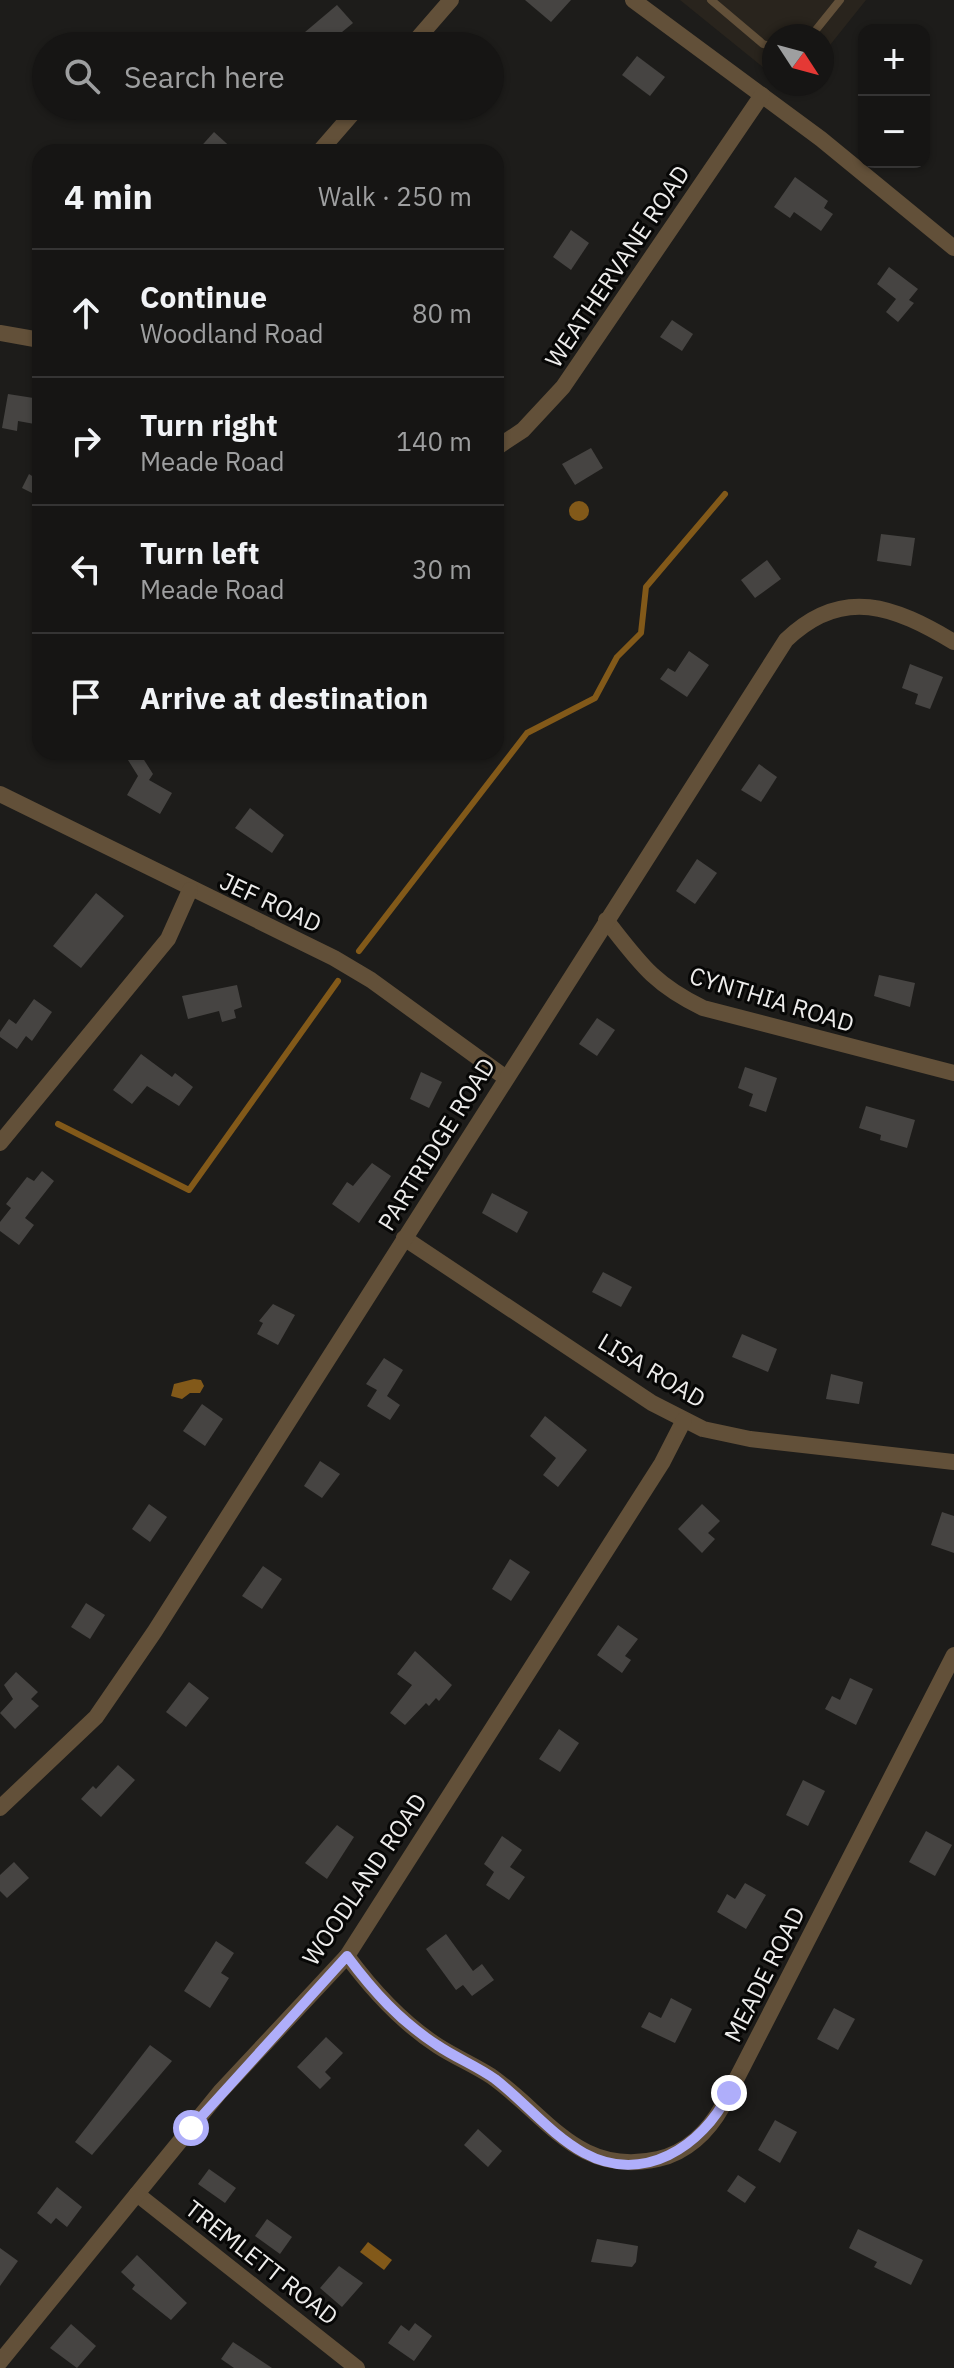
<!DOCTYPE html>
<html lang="en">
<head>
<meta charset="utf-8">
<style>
	:root { --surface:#161514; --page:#232222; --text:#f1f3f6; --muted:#9e9fa0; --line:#353434 }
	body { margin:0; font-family:"IBM Plex Sans",sans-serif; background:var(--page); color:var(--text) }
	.controls { position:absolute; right:24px; top:24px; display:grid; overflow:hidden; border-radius:16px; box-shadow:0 2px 6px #0004 }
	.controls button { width:72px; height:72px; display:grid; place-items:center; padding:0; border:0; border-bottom:2px solid var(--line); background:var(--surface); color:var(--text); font:40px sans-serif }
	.compass { position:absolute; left:762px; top:24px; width:72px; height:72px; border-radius:50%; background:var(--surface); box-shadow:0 2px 6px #0004; rotate:126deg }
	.stop { position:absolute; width:24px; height:24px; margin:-18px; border:6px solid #afaefa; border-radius:50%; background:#fff }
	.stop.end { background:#afaefa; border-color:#fff; box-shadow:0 2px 8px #0008 }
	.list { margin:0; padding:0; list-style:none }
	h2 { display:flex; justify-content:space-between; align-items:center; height:104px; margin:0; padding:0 32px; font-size:34px }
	h2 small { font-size:26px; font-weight:400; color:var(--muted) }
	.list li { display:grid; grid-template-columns:52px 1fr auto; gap:24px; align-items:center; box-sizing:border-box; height:128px; padding:0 32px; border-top:2px solid var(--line) }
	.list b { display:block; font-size:30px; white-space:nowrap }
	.list p { margin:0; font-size:26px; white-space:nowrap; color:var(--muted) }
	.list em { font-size:26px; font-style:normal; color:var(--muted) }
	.icon { flex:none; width:44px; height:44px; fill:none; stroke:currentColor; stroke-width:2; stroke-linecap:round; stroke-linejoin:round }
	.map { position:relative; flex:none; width:954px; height:2368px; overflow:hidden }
	.search { position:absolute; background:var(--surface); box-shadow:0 2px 6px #0004; left:32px; top:32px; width:472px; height:88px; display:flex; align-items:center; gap:20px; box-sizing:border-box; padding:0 28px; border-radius:44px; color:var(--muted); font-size:30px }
	.panel { position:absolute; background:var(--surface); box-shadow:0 2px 6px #0004; left:32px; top:144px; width:472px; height:616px; border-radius:24px }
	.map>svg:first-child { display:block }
	.built { fill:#29241d }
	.water { fill:#825919 }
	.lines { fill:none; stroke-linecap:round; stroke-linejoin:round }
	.stream { stroke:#825919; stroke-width:6 }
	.building { fill:#464442 }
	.lane { stroke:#625039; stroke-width:8 }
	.street { stroke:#625039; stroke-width:16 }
	.route { stroke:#afaefa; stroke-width:10 }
	.labels { text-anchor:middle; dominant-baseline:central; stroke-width:6; stroke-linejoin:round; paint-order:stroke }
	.street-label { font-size:24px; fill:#edeceb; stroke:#070706 }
</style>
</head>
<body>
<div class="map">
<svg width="954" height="2368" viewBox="0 0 954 2368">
	<rect width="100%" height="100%" fill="#1d1c1a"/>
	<polygon class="built" points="680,0 866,0 822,55 822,36 774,36 774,76"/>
	<g class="water">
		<circle cx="579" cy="511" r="10"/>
		<polygon points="194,1379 201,1380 204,1386 200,1393 190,1393 182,1399 171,1396 174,1384"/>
		<polygon points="368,2242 392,2260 384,2270 360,2252"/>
	</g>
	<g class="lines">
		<g class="stream">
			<polyline points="359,951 527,733 595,698 617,657 641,633 646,587 725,494"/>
			<polyline points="58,1124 189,1190 338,981"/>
		</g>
	</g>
	<g class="building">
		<polygon points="525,0 571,0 551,22"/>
		<polygon points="337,5 353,23 325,46 305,46 298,38"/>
		<polygon points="637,56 665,77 650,96 622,75"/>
		<polygon points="214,132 236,152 196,152"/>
		<polygon points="795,177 828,201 824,208 833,214 821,231 794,212 790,218 774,207"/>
		<polygon points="571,230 589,243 571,270 553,257"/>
		<polygon points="889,267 918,289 909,300 914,303 898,322 886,312 896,299 877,284"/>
		<polygon points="672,320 693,334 682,351 660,337"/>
		<polygon points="8,394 40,399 40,425 18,421 17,431 2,428"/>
		<polygon points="591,448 603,468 575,485 562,464"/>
		<polygon points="29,474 40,481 40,497 22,488"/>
		<polygon points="881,534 915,538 911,566 877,561"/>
		<polygon points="767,560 781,579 755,598 741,580"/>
		<polygon points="689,651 709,665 687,697 660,679 668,668 675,672"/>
		<polygon points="910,664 943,677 930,709 915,704 918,694 902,688"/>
		<polygon points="123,752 139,752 153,774 149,780 172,793 160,814 127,795 138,776"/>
		<polygon points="759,764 777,777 761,802 741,790"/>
		<polygon points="250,808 284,835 272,853 235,828"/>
		<polygon points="697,859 717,873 695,904 676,891"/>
		<polygon points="96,893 124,916 81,968 53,946"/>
		<polygon points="879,975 915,983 910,1007 874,996"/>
		<polygon points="237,985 242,1007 234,1010 236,1018 222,1022 219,1011 188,1019 182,996"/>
		<polygon points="34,999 52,1012 32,1041 26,1036 17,1049 0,1037 0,1032 9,1019 16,1024"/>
		<polygon points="597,1018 615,1030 597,1056 579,1044"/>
		<polygon points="141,1054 172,1077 175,1073 193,1087 179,1106 147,1086 132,1104 113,1090"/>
		<polygon points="745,1067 777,1078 766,1112 749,1106 753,1094 738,1088"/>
		<polygon points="421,1072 442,1082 429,1108 410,1099"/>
		<polygon points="866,1106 915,1120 907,1148 880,1140 881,1135 859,1128"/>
		<polygon points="372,1163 391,1176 359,1223 332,1204 347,1182 353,1186"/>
		<polygon points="42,1171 54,1181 25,1218 34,1225 19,1245 0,1231 0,1222 11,1208 6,1204 27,1177 34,1181"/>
		<polygon points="492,1193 528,1212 517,1233 482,1213"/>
		<polygon points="603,1272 632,1287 621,1307 592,1292"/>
		<polygon points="273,1304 295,1315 278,1345 257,1334 263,1323 259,1321"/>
		<polygon points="742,1334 777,1349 768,1372 732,1357"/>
		<polygon points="384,1358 403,1370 387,1396 400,1405 390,1420 367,1406 377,1390 366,1384"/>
		<polygon points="831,1374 863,1382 859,1404 826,1399"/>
		<polygon points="202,1404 223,1419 205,1446 183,1431"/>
		<polygon points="545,1416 587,1450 558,1487 543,1475 556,1458 530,1436"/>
		<polygon points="320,1461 340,1474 322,1498 304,1486"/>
		<polygon points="149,1504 167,1517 150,1542 132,1529"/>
		<polygon points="702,1504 720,1521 708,1533 715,1539 702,1553 678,1529"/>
		<polygon points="942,1512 954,1516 954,1553 931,1545"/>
		<polygon points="510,1559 530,1572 511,1601 492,1589"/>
		<polygon points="263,1566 282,1579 262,1609 242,1596"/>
		<polygon points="86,1603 105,1615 90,1639 71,1627"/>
		<polygon points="618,1625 638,1639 625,1656 631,1660 622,1673 597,1655"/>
		<polygon points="415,1651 452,1685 439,1701 436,1698 429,1706 426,1703 405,1725 390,1713 412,1685 397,1674"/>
		<polygon points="16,1672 38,1692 31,1699 39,1706 15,1729 0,1713 13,1699 4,1685"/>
		<polygon points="850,1678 873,1689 856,1725 825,1709 832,1696 840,1700"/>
		<polygon points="189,1682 209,1698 186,1727 166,1712"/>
		<polygon points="559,1729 579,1743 560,1772 539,1759"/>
		<polygon points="118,1765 135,1780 101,1817 81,1799 93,1786 96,1789"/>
		<polygon points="803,1780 825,1791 808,1826 786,1815"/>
		<polygon points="337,1825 354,1837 327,1879 305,1863"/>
		<polygon points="926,1831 952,1845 935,1876 909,1862"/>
		<polygon points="502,1836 522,1850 510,1867 525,1877 509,1900 486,1885 494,1872 484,1864"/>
		<polygon points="14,1862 29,1878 7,1898 0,1891 0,1875"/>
		<polygon points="745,1883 766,1895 746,1929 717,1912 727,1894 735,1899"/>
		<polygon points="446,1934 473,1971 482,1964 494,1980 472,1996 463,1985 456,1990 426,1949"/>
		<polygon points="216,1941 234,1953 221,1973 229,1978 210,2008 184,1991"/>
		<polygon points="671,1998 692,2009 675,2043 641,2027 649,2012 661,2018"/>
		<polygon points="834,2008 855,2019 838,2050 817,2039"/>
		<polygon points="326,2037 343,2053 325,2072 331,2078 320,2089 297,2067"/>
		<polygon points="150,2045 172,2061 92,2155 75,2142"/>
		<polygon points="775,2120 797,2132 780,2163 758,2150"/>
		<polygon points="478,2129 502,2151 488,2167 464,2145"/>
		<polygon points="209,2169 236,2188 225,2203 198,2184"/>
		<polygon points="738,2175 756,2187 745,2203 727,2191"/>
		<polygon points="57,2187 82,2207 67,2227 56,2218 51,2224 37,2213"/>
		<polygon points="267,2219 292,2237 280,2254 255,2236"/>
		<polygon points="858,2229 923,2260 911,2285 874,2267 877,2262 849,2248"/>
		<polygon points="597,2239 638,2246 636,2262 632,2267 591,2262"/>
		<polygon points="0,2248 18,2261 0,2286"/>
		<polygon points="137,2255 187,2303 171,2320 132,2289 135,2285 121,2272"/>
		<polygon points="339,2266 363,2283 342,2307 320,2288"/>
		<polygon points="415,2323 432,2336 414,2361 388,2343 401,2325 409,2331"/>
		<polygon points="71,2324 96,2346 77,2368 50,2348"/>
		<polygon points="233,2342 272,2368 234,2368 221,2359"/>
	</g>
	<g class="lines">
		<g class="lane">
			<polyline points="711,0 763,44 774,47"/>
			<polyline points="811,36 840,0"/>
		</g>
		<g class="street">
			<polyline points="633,0 821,139 954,248"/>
			<polyline points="411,46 451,0"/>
			<polyline points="319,152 359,106"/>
			<polyline points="0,333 40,340"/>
			<polyline points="496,448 523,430 563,387 762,95"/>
			<polyline points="0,794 334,958 371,980 506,1078"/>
			<path d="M606,920C639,962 653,984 703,1008L954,1073"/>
			<polyline points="0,1143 168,939 190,890"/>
			<polyline points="404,1238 652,1403 703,1429 750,1439 954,1462"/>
			<path d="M0,1808L96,1717L155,1631L786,640C843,585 895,607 954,642"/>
			<path d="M347,1956C373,1991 401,2022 438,2046C455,2057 474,2065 491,2076C548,2116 578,2177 658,2159C686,2153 708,2132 722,2107L954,1655"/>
			<polyline points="137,2194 357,2368"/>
			<polyline points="0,2362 220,2092 347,1956 662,1463 684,1420"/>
		</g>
	</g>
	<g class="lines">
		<path class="route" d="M191,2128L347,1956C373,1991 400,2021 437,2045C456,2058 477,2066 495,2079C525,2102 550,2134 584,2153C643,2185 702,2147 729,2093"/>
	</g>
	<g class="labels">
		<g class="street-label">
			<text transform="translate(617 266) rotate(-56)">WEATHERVANE ROAD</text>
			<text transform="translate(271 902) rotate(25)">JEF ROAD</text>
			<text transform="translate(772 999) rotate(17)">CYNTHIA ROAD</text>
			<text transform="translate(436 1144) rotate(-58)">PARTRIDGE ROAD</text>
			<text transform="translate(652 1370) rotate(31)">LISA ROAD</text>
			<text transform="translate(364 1879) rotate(-56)">WOODLAND ROAD</text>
			<text transform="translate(764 1974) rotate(-63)">MEADE ROAD</text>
			<text transform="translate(262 2262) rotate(38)">TREMLETT ROAD</text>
		</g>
	</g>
</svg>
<div class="controls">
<button>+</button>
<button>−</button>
</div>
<svg class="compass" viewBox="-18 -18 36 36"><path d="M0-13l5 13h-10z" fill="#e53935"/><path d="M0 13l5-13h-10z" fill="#9e9fa0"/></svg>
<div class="stop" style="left:191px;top:2128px"></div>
<div class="stop end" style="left:729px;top:2093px"></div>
<div class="search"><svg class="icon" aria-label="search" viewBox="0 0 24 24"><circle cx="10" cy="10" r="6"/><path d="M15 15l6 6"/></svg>Search here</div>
<section class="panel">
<h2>4 min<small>Walk · 250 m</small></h2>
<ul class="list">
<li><svg class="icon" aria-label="ahead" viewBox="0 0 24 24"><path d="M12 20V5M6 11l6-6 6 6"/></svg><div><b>Continue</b><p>Woodland Road</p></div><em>80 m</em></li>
<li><svg class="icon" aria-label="right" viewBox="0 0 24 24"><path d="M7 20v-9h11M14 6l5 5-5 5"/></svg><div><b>Turn right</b><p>Meade Road</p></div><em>140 m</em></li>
<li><svg class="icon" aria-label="left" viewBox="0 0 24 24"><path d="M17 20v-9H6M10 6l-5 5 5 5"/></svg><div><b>Turn left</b><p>Meade Road</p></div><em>30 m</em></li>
<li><svg class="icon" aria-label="arrive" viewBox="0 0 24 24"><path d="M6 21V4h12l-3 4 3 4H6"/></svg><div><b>Arrive at destination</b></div></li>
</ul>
</section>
</div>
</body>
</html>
